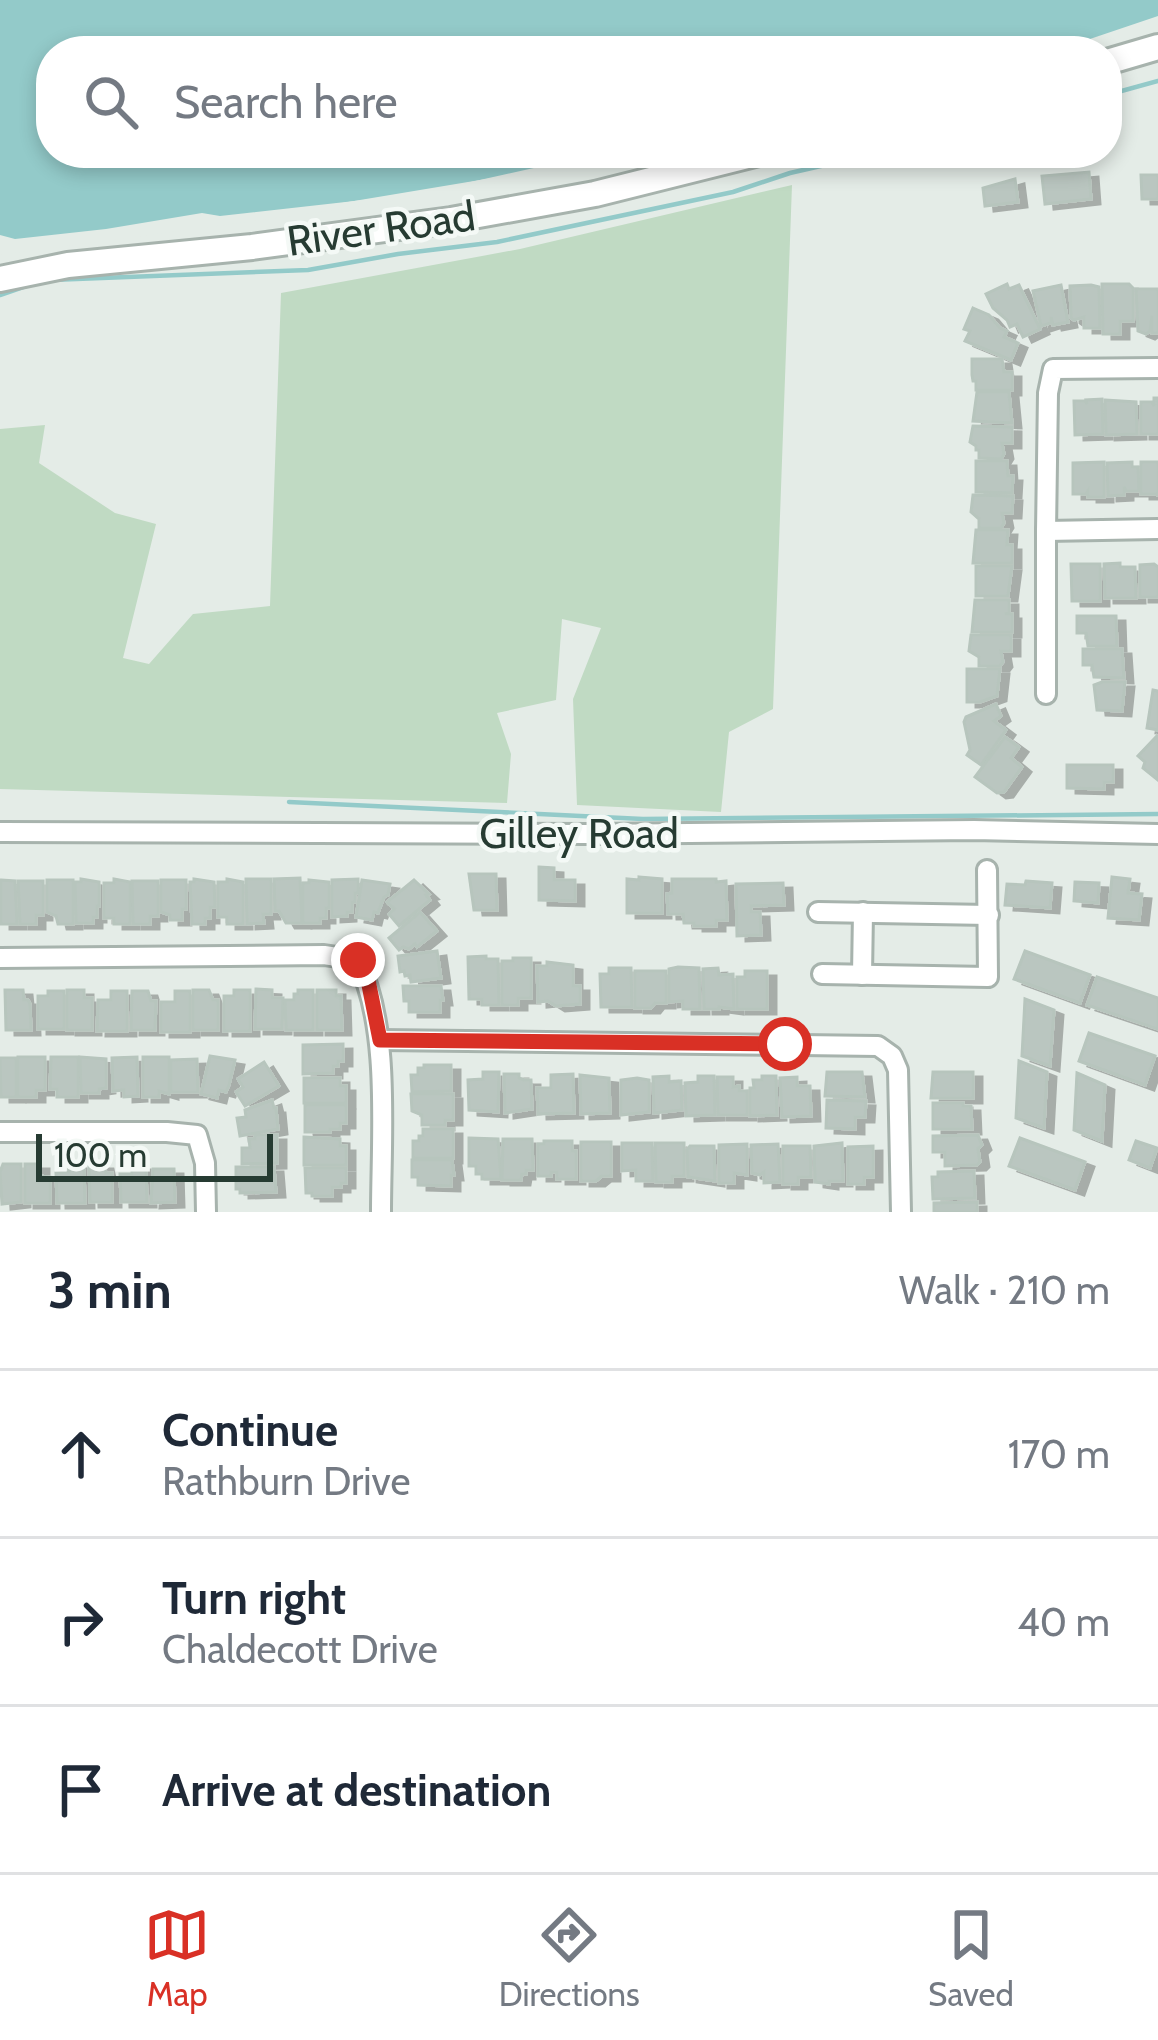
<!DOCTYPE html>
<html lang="en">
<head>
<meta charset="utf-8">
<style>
	:root { --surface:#fff; --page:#f2f2f3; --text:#1f2937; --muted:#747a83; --line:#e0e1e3; --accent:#d93025 }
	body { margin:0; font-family:Cabin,sans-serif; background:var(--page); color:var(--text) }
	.scale { position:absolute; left:36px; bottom:30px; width:237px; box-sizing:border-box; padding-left:12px; border:6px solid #263b32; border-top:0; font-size:33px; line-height:42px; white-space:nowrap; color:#263b32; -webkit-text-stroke:9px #f4f9f6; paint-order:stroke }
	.stop { position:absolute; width:36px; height:36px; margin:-27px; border:9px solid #d93025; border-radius:50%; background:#fff }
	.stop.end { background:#d93025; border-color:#fff; box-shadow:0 3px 12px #0008 }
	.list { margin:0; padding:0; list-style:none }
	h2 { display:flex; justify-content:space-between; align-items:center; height:156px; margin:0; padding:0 48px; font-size:51px }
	h2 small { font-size:39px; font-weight:400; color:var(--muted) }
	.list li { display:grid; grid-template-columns:78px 1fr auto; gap:36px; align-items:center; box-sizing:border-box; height:168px; padding:0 48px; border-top:3px solid var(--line) }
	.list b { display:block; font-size:45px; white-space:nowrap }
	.list p { margin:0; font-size:39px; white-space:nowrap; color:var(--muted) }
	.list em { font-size:39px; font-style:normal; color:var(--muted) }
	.icon { flex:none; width:66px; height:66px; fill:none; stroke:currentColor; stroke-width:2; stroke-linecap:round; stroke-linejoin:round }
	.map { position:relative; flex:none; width:1158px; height:1212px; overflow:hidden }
	.search { position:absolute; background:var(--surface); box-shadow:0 6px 18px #0003; left:36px; right:36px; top:36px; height:132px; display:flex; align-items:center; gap:30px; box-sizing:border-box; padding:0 42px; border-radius:48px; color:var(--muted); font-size:45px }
	.sheet { height:660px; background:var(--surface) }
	nav { display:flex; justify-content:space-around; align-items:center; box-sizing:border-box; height:168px; border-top:3px solid var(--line); background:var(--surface); font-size:33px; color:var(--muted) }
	nav a { display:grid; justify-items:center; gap:6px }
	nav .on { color:var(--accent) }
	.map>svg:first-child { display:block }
	.green { fill:#c0dac3 }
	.water { fill:#93cac9 }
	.pier { fill:#e4ece7 }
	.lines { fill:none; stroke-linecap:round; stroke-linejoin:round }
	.stream { stroke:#93cac9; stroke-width:4.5 }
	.building { fill:#bac6c0; stroke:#b7c5bd; stroke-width:3; filter:url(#shadow) }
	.minor-casing { stroke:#a7b3ad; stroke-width:24 }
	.tertiary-casing { stroke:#a7b3ad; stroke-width:30 }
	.minor { stroke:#fff; stroke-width:18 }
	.tertiary { stroke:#fff; stroke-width:24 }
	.route { stroke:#d93025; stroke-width:15 }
	.labels { text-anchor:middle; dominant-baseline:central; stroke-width:9; stroke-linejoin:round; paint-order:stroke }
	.street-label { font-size:42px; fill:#263b32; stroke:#f4f9f6 }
</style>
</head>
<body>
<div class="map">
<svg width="1158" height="1212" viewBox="0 0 1158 1212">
	<defs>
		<filter id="shadow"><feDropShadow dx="9" dy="5" stdDeviation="0" flood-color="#0004"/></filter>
	</defs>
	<rect width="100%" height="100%" fill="#e4ece7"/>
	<polygon class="green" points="792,185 773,709 729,732 721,812 577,805 573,699 601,628 562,619 556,700 497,713 511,754 507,803 0,789 0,429 45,425 39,463 115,513 156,524 123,658 149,664 193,614 270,606 281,293 520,249"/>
	<polygon class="water" points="0,0 1158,0 1158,21 1071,51 51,51 51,153 641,153 342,203 0,249"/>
	<g class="pier">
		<polygon points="1158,16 1158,27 1090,51 1040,51 1084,41"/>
		<polygon points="601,153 647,153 642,159 343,209 0,255 0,235 15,239 106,229 202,213 220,216 417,194"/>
	</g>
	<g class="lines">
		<g class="stream">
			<polyline points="1107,95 1158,81"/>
			<polyline points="51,280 308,270 398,254 497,242 733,192 790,173 878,153"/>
			<polyline points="0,295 29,285"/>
			<polyline points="289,802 643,819 1158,814"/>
		</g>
	</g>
	<g class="building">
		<polygon points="1089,172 1091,199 1045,204 1042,176"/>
		<polygon points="1141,175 1158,175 1158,199 1142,199"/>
		<polygon points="1015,179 1018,202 985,206 983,188"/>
		<polygon points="1007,284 1009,289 1019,285 1040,329 1023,337 1017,324 1010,327 1007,320 993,308 986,294"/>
		<polygon points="1102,284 1129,284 1133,288 1133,321 1120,321 1120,334 1103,334"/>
		<polygon points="1061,285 1068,322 1053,325 1051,317 1051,323 1041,326 1033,291"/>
		<polygon points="1091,285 1099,287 1100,328 1084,328 1084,317 1074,320 1071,318 1070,286"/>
		<polygon points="1136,289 1158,289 1158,333 1152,333 1152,316 1150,331 1146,334 1138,331"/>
		<polygon points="973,308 989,315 1000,328 1007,331 1004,337 1018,343 1011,360 965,341 970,331 964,329"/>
		<polygon points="972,359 1002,359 1004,372 1012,372 1012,390 976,390 976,381 973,381 972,375"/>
		<polygon points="977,392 1009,392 1012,423 973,421"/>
		<polygon points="1154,398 1158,398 1158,434 1141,434 1141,402 1152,402 1154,406"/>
		<polygon points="1102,399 1103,434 1075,435 1074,401 1085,401 1087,404 1086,400"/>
		<polygon points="1105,400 1136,402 1137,434 1106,435"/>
		<polygon points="973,426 1012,427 1012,443 1002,443 1004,454 1001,459 979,458 979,450 976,450 976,446 970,442"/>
		<polygon points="976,461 1007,461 1008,476 1013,476 1012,493 976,492"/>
		<polygon points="1104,462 1104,497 1088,497 1088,491 1086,494 1073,494 1073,463"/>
		<polygon points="1132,462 1132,467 1138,467 1139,491 1126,491 1124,487 1124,495 1108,496 1107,463"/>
		<polygon points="1141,462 1158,462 1158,496 1157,494 1141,494"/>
		<polygon points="973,495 1013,496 1012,513 1002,513 1004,523 1001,528 979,528 979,519 971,512"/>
		<polygon points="976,530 1008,530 1007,545 1012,545 1012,563 973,563"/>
		<polygon points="1120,563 1120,567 1135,567 1136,598 1105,598 1104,564"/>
		<polygon points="1071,564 1100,564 1100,601 1072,601"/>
		<polygon points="1154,564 1158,567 1158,597 1140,597 1140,565"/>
		<polygon points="976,566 1012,566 1008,596 976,596"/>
		<polygon points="975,600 1009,600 1009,613 1005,614 1012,614 1012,632 972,632"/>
		<polygon points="1077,616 1116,616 1117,646 1088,646 1086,633 1077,633"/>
		<polygon points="971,635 1011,635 1011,651 1001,651 1003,662 1000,666 979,666 979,657 969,651"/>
		<polygon points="1083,649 1122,649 1124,678 1094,677 1092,665 1083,665"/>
		<polygon points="967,669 1000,669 997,696 980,702 967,702"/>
		<polygon points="1102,682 1125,682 1122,711 1097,710 1094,685"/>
		<polygon points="1153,690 1158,691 1158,730 1147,728"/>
		<polygon points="996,704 1001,716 994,721 1006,730 981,765 967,755 970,750 964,722 966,717"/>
		<polygon points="1157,736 1158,737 1158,780 1143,768 1145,762 1138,756"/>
		<polygon points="1005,737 1019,747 1011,758 1022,767 1004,792 997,793 975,777"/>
		<polygon points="1067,765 1113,765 1113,782 1104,782 1104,789 1067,788"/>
		<polygon points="539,867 554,868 554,880 575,880 575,901 539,900"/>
		<polygon points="469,874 496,874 497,910 474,910"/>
		<polygon points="639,877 662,879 662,913 627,913 627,879 639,880"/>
		<polygon points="1112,877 1130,879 1128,893 1142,894 1139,920 1108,918"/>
		<polygon points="300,878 302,923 286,923 279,911 275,911 274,879"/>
		<polygon points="81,879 99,882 99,906 97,906 97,917 93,917 93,923 76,923 75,882 81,882"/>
		<polygon points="114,879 130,882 130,924 114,924 114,918 104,918 104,883 114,883"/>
		<polygon points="194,879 214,882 215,907 210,907 210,918 205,918 205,924 192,924 190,882 194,882"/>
		<polygon points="227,879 243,882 243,924 227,924 227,917 218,917 218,882 227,882"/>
		<polygon points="246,879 271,879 271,914 263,914 264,923 247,924"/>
		<polygon points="358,879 358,893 355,893 355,902 352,902 352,912 347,912 347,916 332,917 332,880"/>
		<polygon points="672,879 716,879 716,882 726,881 727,920 716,920 716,926 694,926 694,923 684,923 683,914 668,914 667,894 672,893"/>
		<polygon points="1,880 15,881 17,924 1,924"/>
		<polygon points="47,880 73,880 73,924 58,924 56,916 47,912"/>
		<polygon points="161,880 186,880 186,909 182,909 182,920 170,920 170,915 161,912"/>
		<polygon points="309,880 329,882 329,908 326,908 326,918 320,918 320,923 303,923 303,883 309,883"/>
		<polygon points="362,880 390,884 388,895 384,897 378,913 374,912 372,920 356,917"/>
		<polygon points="414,880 429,894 426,895 430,900 399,926 389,914 394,909 387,902"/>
		<polygon points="18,881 43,881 43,915 36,915 36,924 20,924"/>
		<polygon points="132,881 158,881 158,916 150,916 150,924 133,924"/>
		<polygon points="1026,881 1052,883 1050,908 1005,905 1007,884 1025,885"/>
		<polygon points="1075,882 1099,883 1098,903 1074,901"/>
		<polygon points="783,883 784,905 751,906 751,912 760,912 761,935 737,936 736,884"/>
		<polygon points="420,912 437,931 417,947 415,944 409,949 403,947 399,950 389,938"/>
		<polygon points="437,951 441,978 411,982 410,975 405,976 404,971 400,972 398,956"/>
		<polygon points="1025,951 1090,975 1080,1003 1014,979"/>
		<polygon points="486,956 486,959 498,959 499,1005 482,1005 482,999 469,999 468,957"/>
		<polygon points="513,958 531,958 531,998 518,998 518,1005 502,1005 502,961 513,961"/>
		<polygon points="547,962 573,965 573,986 580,986 580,1004 556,1006 548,1001 538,1002 537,966 547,966"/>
		<polygon points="678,967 699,968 700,1009 683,1009 683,1001 669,1002 669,969"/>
		<polygon points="609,968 631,968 632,1007 601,1007 600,974 609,974"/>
		<polygon points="718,968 719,975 733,974 734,1009 719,1007 719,1009 704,1009 703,969"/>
		<polygon points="635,971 666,971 666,1003 655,1003 651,1008 635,1008"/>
		<polygon points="745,971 767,971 767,1009 737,1009 737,977 745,977"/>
		<polygon points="1097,977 1158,998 1158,1029 1087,1005"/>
		<polygon points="403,986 441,986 443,1000 440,1000 440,1012 409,1012 409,1001 404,1001"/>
		<polygon points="256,989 272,990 272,998 283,998 282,1029 255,1029"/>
		<polygon points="5,990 23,990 24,1000 28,1000 30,1004 31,1030 6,1030"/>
		<polygon points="67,990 84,990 84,998 92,998 92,1030 67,1030"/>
		<polygon points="193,990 209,990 213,1000 218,1000 218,1030 193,1030"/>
		<polygon points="234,990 250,990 250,1031 224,1031 224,996 234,996"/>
		<polygon points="298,990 313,990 313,1030 286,1030 285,1000 294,1000 294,994 298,994"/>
		<polygon points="317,990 336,990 336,996 341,996 342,1030 317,1030"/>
		<polygon points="48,991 64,991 64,1029 38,1029 38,996 48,996"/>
		<polygon points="111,991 127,991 127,1031 97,1031 98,1000 111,1000"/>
		<polygon points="132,991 148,991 151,1001 156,1001 155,1030 131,1030"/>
		<polygon points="175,991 190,991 190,1032 161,1032 161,1002 175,1002"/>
		<polygon points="1025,999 1054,1010 1050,1066 1022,1056"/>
		<polygon points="1089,1033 1155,1056 1145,1085 1079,1061"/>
		<polygon points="343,1044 343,1061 338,1061 338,1066 333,1066 333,1073 303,1074 303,1045"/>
		<polygon points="210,1056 235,1060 229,1085 226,1092 219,1090 217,1098 201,1094"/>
		<polygon points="18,1057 45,1057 45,1090 36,1090 36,1097 18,1097"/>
		<polygon points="51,1057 78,1057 78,1097 57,1097 57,1089 50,1089"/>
		<polygon points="80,1057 106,1059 106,1088 99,1089 99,1093 81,1093"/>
		<polygon points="137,1057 138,1096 124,1097 124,1090 113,1091 112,1058"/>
		<polygon points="143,1057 169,1057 169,1094 159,1091 159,1097 143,1097"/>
		<polygon points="0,1058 16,1058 16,1097 1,1097"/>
		<polygon points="197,1059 198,1092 171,1092 171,1060"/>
		<polygon points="1019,1061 1047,1072 1044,1128 1016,1118"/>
		<polygon points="264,1062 279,1086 245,1106 236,1092 243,1087 238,1079"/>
		<polygon points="424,1065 451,1065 451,1091 412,1092 411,1075 418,1075 418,1068 424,1068"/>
		<polygon points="483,1072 499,1072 498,1112 469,1110 468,1080 483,1079"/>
		<polygon points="827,1072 862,1072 865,1097 825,1096"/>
		<polygon points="933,1072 973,1072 973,1098 931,1098"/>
		<polygon points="1077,1073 1105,1085 1102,1141 1074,1130"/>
		<polygon points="504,1074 519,1074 519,1078 524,1080 531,1080 532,1109 505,1113"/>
		<polygon points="573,1074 574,1113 538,1114 537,1088 551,1088 551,1075"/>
		<polygon points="580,1075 609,1078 610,1113 581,1114"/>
		<polygon points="669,1076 669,1082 681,1081 682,1110 654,1113 653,1077"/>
		<polygon points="698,1076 714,1076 715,1115 686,1116 685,1083 698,1082"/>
		<polygon points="762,1076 776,1076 777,1115 750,1116 750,1088 754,1088 753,1080 762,1080"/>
		<polygon points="717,1077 733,1077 733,1087 739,1086 739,1091 747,1091 747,1115 718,1115"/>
		<polygon points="797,1077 797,1086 810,1086 811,1116 782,1117 780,1078"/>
		<polygon points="304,1078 340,1078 340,1086 346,1086 346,1103 304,1103"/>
		<polygon points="637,1078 649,1080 649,1112 621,1115 621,1080"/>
		<polygon points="411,1094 453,1094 453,1120 445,1120 445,1125 422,1125 422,1115 412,1111"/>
		<polygon points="272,1100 274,1108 276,1108 278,1129 240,1136 237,1118 246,1117 245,1110"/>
		<polygon points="827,1100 866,1101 865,1117 855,1117 855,1129 826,1128"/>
		<polygon points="933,1103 963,1103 963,1106 971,1106 972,1129 933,1129"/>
		<polygon points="305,1105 346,1105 346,1123 340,1123 340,1129 330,1129 330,1132 305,1132"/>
		<polygon points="423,1129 453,1129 453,1158 413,1158 413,1141 419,1141 419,1136 423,1136"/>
		<polygon points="255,1135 277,1135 277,1163 242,1164 242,1148 250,1148 249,1139 255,1139"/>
		<polygon points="978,1135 982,1145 978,1149 980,1162 977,1165 945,1166 945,1152 933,1152 933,1136"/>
		<polygon points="304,1137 340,1139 340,1146 346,1146 346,1165 304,1165"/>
		<polygon points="469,1138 498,1139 501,1179 482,1179 482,1174 476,1174 476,1166 469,1166"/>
		<polygon points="1020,1138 1085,1162 1075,1190 1009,1166"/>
		<polygon points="503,1139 532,1139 533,1170 526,1170 526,1174 522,1174 521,1180 502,1180"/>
		<polygon points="544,1141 572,1141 572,1151 576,1151 576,1179 557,1179 557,1172 551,1172 551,1176 538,1176 538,1144 544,1144"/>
		<polygon points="1136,1141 1157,1148 1150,1168 1129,1160"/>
		<polygon points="581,1142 611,1142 611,1176 602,1176 596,1181 581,1181"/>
		<polygon points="622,1143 652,1143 653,1181 636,1181 636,1170 622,1171"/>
		<polygon points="655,1143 684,1143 684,1176 672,1176 672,1182 656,1182"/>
		<polygon points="842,1143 843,1181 829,1181 829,1184 815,1182 814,1146"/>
		<polygon points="747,1144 747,1175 734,1173 734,1183 719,1183 719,1145"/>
		<polygon points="778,1144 780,1182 764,1183 764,1172 760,1175 752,1173 751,1145"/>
		<polygon points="690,1146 714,1146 715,1181 688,1177 687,1150"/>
		<polygon points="783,1146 810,1146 811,1177 798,1177 798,1184 783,1184"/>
		<polygon points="873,1146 873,1177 864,1177 864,1184 848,1184 848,1147"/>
		<polygon points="412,1160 452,1160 454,1175 451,1175 451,1186 418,1185 418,1177 412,1177"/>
		<polygon points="3,1164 21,1164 21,1202 2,1204 0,1172"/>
		<polygon points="25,1164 40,1164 40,1176 50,1177 50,1203 25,1203"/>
		<polygon points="68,1164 84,1164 85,1203 57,1203 56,1173 69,1172"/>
		<polygon points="89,1164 104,1164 106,1173 112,1173 112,1202 90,1202"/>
		<polygon points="132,1165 146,1165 147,1202 121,1202 120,1174 132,1174"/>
		<polygon points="236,1167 274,1167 276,1192 240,1193 240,1189 236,1189"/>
		<polygon points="305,1168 346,1168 346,1183 341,1183 341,1187 332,1187 332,1196 312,1196 312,1193 306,1193"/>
		<polygon points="153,1169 174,1169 175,1202 151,1203"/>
		<polygon points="974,1171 975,1198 933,1199 932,1177 938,1177 938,1172"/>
		<polygon points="977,1202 977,1212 934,1212 934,1203"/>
	</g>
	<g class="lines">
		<g class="minor-casing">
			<g id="minor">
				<polyline points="1158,368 1053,369 1048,393 1046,531 1158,529"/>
				<polyline points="1046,531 1046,694"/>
				<polyline points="0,832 591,834 974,830 1158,834"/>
				<polyline points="818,912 989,915"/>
				<path d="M0,958L324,955L357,960C391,1026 381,1137 381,1212"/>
				<polyline points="822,974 988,977 987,870"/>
				<polyline points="862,975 863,912"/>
				<polyline points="380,1040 878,1046 892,1056 898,1070 901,1212"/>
				<polyline points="0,1132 167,1132 197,1135 205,1163 206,1212"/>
			</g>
		</g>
		<g class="tertiary-casing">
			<g id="tertiary">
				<polyline points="1107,62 1158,47"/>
				<polyline points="0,279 68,265 252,247 451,220 595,194 759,153"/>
			</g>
		</g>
		<use href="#minor" class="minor"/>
		<use href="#tertiary" class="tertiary"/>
	</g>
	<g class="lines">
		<polyline class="route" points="358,960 368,980 380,1040 785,1044"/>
	</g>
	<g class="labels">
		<g class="street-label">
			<text transform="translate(381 228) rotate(-8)">River Road</text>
			<text x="579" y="833">Gilley Road</text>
		</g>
	</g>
</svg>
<div class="scale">100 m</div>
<div class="stop" style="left:785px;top:1044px"></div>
<div class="stop end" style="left:358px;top:960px"></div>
<div class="search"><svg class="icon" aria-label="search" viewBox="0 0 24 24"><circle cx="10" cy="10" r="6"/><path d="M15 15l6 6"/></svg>Search here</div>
</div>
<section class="sheet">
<h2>3 min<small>Walk · 210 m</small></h2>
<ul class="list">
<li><svg class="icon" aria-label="ahead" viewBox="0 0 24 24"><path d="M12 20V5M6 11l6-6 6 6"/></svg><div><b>Continue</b><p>Rathburn Drive</p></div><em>170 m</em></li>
<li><svg class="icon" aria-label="right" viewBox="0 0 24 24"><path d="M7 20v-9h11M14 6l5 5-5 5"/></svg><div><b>Turn right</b><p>Chaldecott Drive</p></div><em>40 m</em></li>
<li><svg class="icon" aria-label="arrive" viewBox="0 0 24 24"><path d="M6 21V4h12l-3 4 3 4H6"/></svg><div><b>Arrive at destination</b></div></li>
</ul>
</section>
<nav>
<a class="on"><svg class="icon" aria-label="map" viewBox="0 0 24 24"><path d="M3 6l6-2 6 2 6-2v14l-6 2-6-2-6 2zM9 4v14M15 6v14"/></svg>Map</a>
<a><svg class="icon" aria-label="directions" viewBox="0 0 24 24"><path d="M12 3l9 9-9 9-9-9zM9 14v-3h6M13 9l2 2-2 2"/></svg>Directions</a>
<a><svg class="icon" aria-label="saved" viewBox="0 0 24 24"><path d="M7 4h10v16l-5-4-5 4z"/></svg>Saved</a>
</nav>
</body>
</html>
